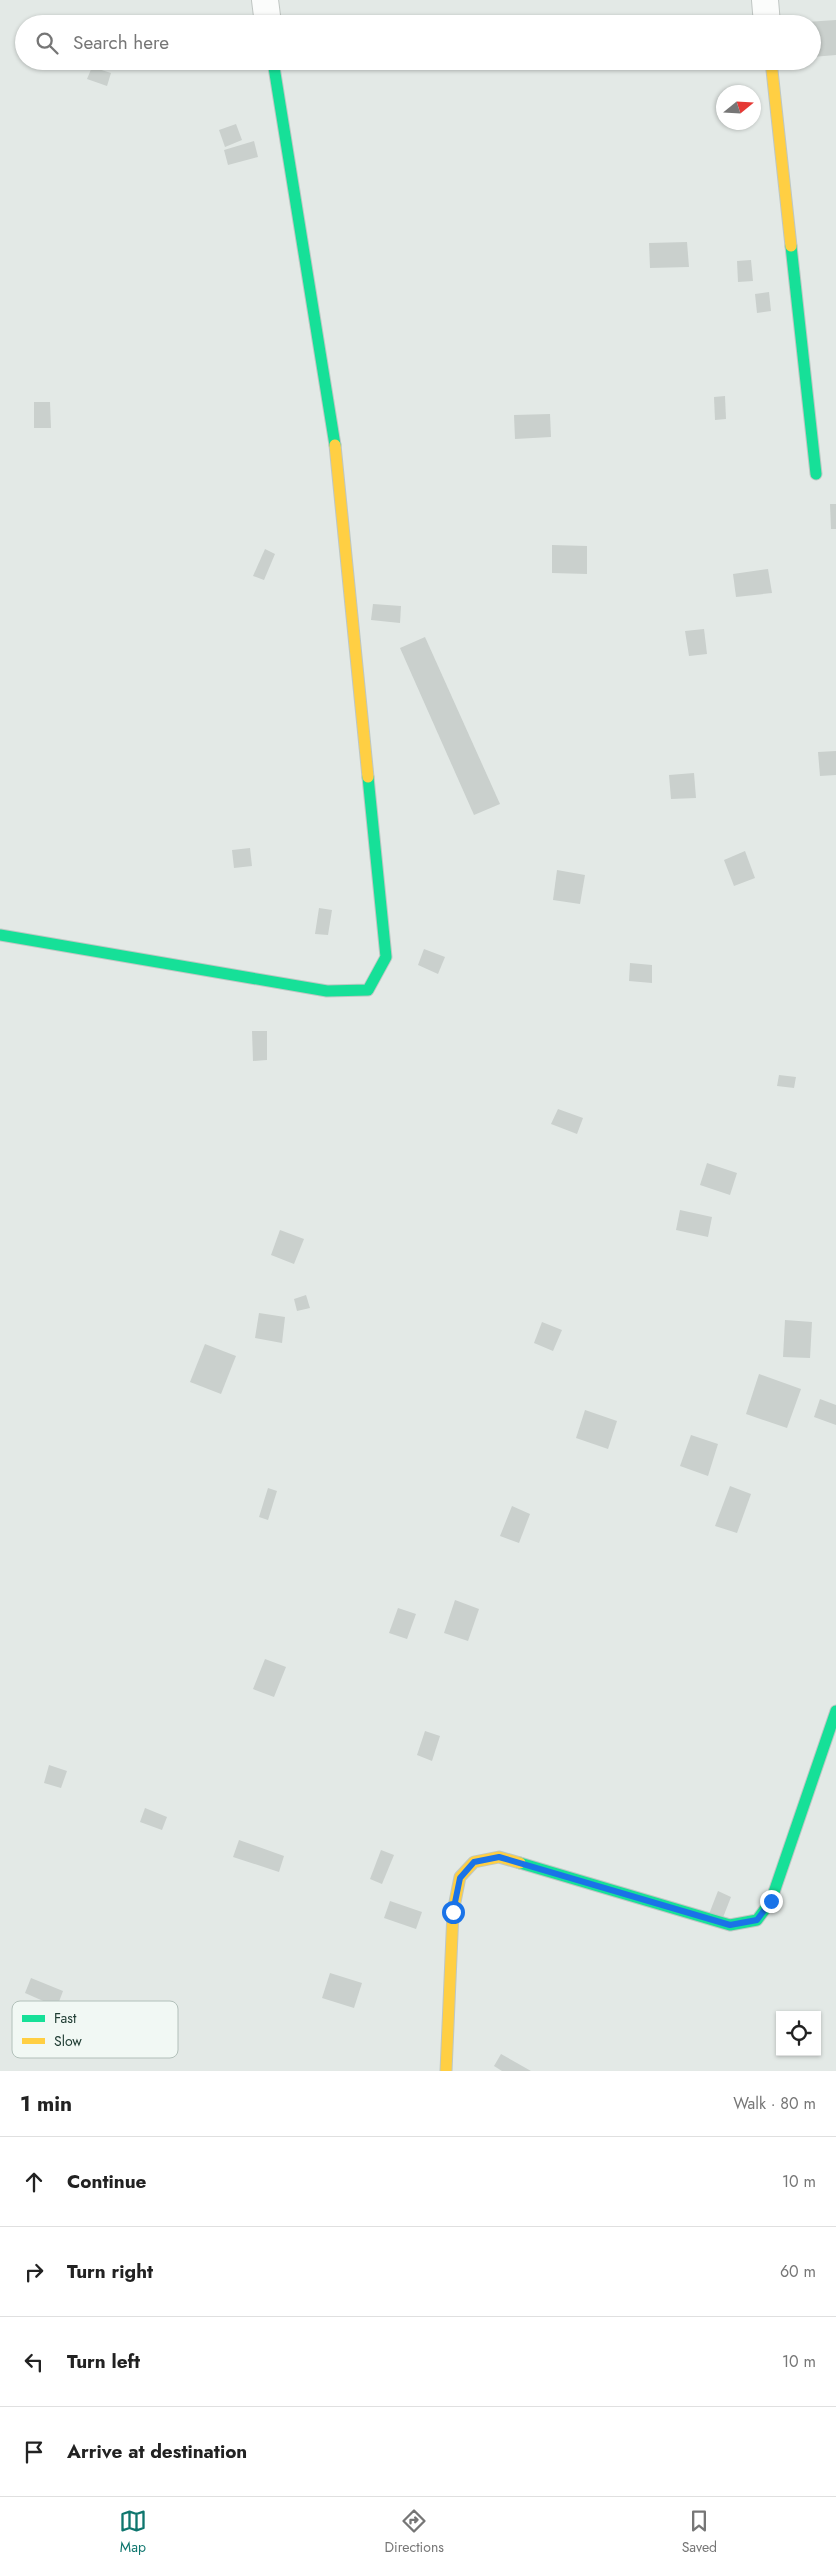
<!DOCTYPE html>
<html lang="en">
<head>
<meta charset="utf-8">
<style>
	:root { --surface:#fff; --page:#f2f2f2; --text:#222; --muted:#767676; --line:#e0e0e0; --accent:#0f766e }
	body { margin:0; font-family:Jost,sans-serif; background:var(--page); color:var(--text) }
	.controls { position:absolute; right:15px; bottom:15px; display:grid; overflow:hidden; border-radius:0px; box-shadow:0 1px 4px #0004 }
	.controls button { width:45px; height:45px; display:grid; place-items:center; padding:0; border:0; border-bottom:1px solid var(--line); background:var(--surface); color:var(--text); font:25px sans-serif }
	.compass { position:absolute; left:716px; top:85px; width:45px; height:45px; border-radius:50%; background:var(--surface); box-shadow:0 1px 4px #0004; rotate:72deg }
	.stop { position:absolute; width:15px; height:15px; margin:-11px; border:4px solid #1a73e8; border-radius:50%; background:#fff }
	.stop.end { background:#1a73e8; border-color:#fff; box-shadow:0 1px 5px #0008 }
	.list { margin:0; padding:0; list-style:none }
	h2 { display:flex; justify-content:space-between; align-items:center; height:65px; margin:0; padding:0 20px; font-size:21px }
	h2 small { font-size:16px; font-weight:400; color:var(--muted) }
	.list li { display:grid; grid-template-columns:32px 1fr auto; gap:15px; align-items:center; box-sizing:border-box; height:90px; padding:0 20px; border-top:1px solid var(--line) }
	.list b { display:block; font-size:19px; white-space:nowrap }
	.list em { font-size:16px; font-style:normal; color:var(--muted) }
	.icon { flex:none; width:28px; height:28px; fill:none; stroke:currentColor; stroke-width:2; stroke-linecap:round; stroke-linejoin:round }
	.map { position:relative; flex:none; width:836px; height:2071px; overflow:hidden }
	.search { position:absolute; background:var(--surface); box-shadow:0 1px 4px #0004; left:15px; right:15px; top:15px; height:55px; display:flex; align-items:center; gap:12px; box-sizing:border-box; padding:0 18px; border-radius:28px; color:var(--muted); font-size:19px }
	.sheet { height:425px; background:var(--surface) }
	nav { display:flex; justify-content:space-around; align-items:center; box-sizing:border-box; height:70px; border-top:1px solid var(--line); background:var(--surface); font-size:14px; color:var(--muted) }
	nav a { display:grid; justify-items:center; gap:2px }
	nav .on { color:var(--accent) }
	.map>svg:first-child { display:block }
	.building { fill:#cad0cd }
	.lines { fill:none; stroke-linecap:round; stroke-linejoin:round }
	.street-casing { stroke:#c0c6c3; stroke-width:28 }
	.fast-casing { stroke:#bec7c3; stroke-width:13 }
	.slow-casing { stroke:#bec7c3; stroke-width:13 }
	.street { stroke:#fbfcfb; stroke-width:26 }
	.fast { stroke:#16e098; stroke-width:11 }
	.slow { stroke:#ffcf43; stroke-width:11 }
	.route { stroke:#1a73e8; stroke-width:6 }
	.key { fill:#f1f8f4; stroke:#b2c0ba; stroke-width:1 }
	.key-label { font-size:14px; fill:#203d34 }
</style>
</head>
<body>
<div class="map">
<svg width="836" height="2071" viewBox="0 0 836 2071">
	<rect width="100%" height="100%" fill="#e3e9e6"/>
	<g class="building">
		<polygon points="836,20 836,55 812,57 812,24 806,22"/>
		<polygon points="92,67 111,73 107,86 87,79"/>
		<polygon points="236,124 242,140 225,147 219,130"/>
		<polygon points="254,141 258,157 228,165 224,150"/>
		<polygon points="687,242 689,267 650,268 649,243"/>
		<polygon points="751,260 753,281 738,282 737,261"/>
		<polygon points="769,292 771,311 757,313 755,294"/>
		<polygon points="725,396 726,419 715,420 714,397"/>
		<polygon points="34,402 50,402 51,428 34,428"/>
		<polygon points="550,414 551,437 515,439 514,415"/>
		<polygon points="830,504 836,504 836,529 831,529"/>
		<polygon points="552,545 587,546 587,574 552,573"/>
		<polygon points="265,549 275,554 264,580 253,576"/>
		<polygon points="768,569 772,593 736,597 733,574"/>
		<polygon points="373,604 401,606 400,623 371,620"/>
		<polygon points="704,629 707,654 689,656 685,631"/>
		<polygon points="425,637 500,804 474,815 400,648"/>
		<polygon points="836,751 836,775 820,776 818,752"/>
		<polygon points="694,773 696,798 671,799 669,775"/>
		<polygon points="250,848 252,866 234,868 232,850"/>
		<polygon points="745,851 755,878 734,886 724,860"/>
		<polygon points="557,870 585,875 580,904 553,900"/>
		<polygon points="319,908 332,910 328,935 315,934"/>
		<polygon points="424,949 445,957 438,974 418,965"/>
		<polygon points="630,963 652,965 652,983 629,981"/>
		<polygon points="252,1031 267,1031 267,1060 253,1061"/>
		<polygon points="779,1075 796,1077 794,1088 777,1086"/>
		<polygon points="558,1109 583,1118 577,1134 551,1124"/>
		<polygon points="707,1163 737,1173 730,1195 700,1185"/>
		<polygon points="680,1210 712,1217 708,1237 676,1230"/>
		<polygon points="280,1230 304,1239 294,1264 271,1255"/>
		<polygon points="306,1295 310,1308 297,1311 294,1299"/>
		<polygon points="259,1313 285,1317 282,1343 255,1338"/>
		<polygon points="785,1320 812,1322 810,1358 783,1357"/>
		<polygon points="542,1322 562,1330 553,1351 534,1343"/>
		<polygon points="205,1344 236,1356 221,1394 190,1382"/>
		<polygon points="759,1374 801,1389 787,1428 746,1414"/>
		<polygon points="820,1399 836,1405 836,1425 814,1417"/>
		<polygon points="585,1410 617,1421 608,1449 576,1438"/>
		<polygon points="691,1435 718,1444 708,1476 680,1466"/>
		<polygon points="730,1486 751,1494 737,1533 715,1526"/>
		<polygon points="268,1488 277,1491 268,1520 259,1517"/>
		<polygon points="512,1506 530,1514 519,1543 500,1536"/>
		<polygon points="455,1600 479,1609 468,1641 444,1633"/>
		<polygon points="398,1608 416,1614 407,1639 389,1633"/>
		<polygon points="265,1659 286,1667 274,1697 253,1689"/>
		<polygon points="425,1731 440,1736 432,1761 417,1755"/>
		<polygon points="49,1765 67,1771 61,1788 44,1783"/>
		<polygon points="145,1808 167,1817 162,1830 140,1822"/>
		<polygon points="239,1840 284,1856 279,1872 233,1857"/>
		<polygon points="381,1850 394,1855 382,1884 370,1879"/>
		<polygon points="718,1891 731,1897 722,1920 709,1914"/>
		<polygon points="390,1901 422,1912 416,1929 384,1918"/>
		<polygon points="330,1973 362,1983 354,2008 322,1998"/>
		<polygon points="31,1978 63,1991 57,2007 25,1993"/>
		<polygon points="501,2054 531,2071 502,2071 494,2066"/>
	</g>
	<g class="lines">
		<g class="street-casing">
			<g id="street">
				<polyline points="265,0 268,24"/>
				<polyline points="765,0 767,24"/>
			</g>
		</g>
		<g class="fast-casing">
			<g id="fast">
				<polyline points="273,61 335,445"/>
				<polyline points="791,246 816,474"/>
				<polyline points="0,935 327,991 368,990 386,957 368,777"/>
				<polyline points="520,1863 730,1925 757,1920 771,1901 836,1711"/>
			</g>
		</g>
		<g class="slow-casing">
			<g id="slow">
				<polyline points="771,61 791,246"/>
				<polyline points="335,445 368,777"/>
				<polyline points="446,2071 453,1912 460,1877 474,1862 499,1857 520,1863"/>
			</g>
		</g>
		<use href="#street" class="street"/>
		<use href="#fast" class="fast"/>
		<use href="#slow" class="slow"/>
	</g>
	<g class="lines">
		<polyline class="route" points="453,1912 460,1878 474,1862 499,1857 730,1925 757,1920 771,1901"/>
	</g>
	<rect x="12" y="2001" width="166" height="57" rx="8" class="key"/>
	<rect x="22" y="2015" width="23" height="7" fill="#16e098"/>
	<rect x="22" y="2038" width="23" height="6" fill="#ffcf43"/>
	<g class="key-label">
		<text x="54" y="2023">Fast</text>
		<text x="54" y="2046">Slow</text>
	</g>
</svg>
<div class="controls">
<button><svg class="icon" aria-label="locate" viewBox="0 0 24 24"><circle cx="12" cy="12" r="6"/><path d="M12 2v4M12 18v4M2 12h4M18 12h4"/></svg></button>
</div>
<svg class="compass" viewBox="-18 -18 36 36"><path d="M0-13l5 13h-10z" fill="#e53935"/><path d="M0 13l5-13h-10z" fill="#767676"/></svg>
<div class="stop" style="left:453px;top:1912px"></div>
<div class="stop end" style="left:771px;top:1901px"></div>
<div class="search"><svg class="icon" aria-label="search" viewBox="0 0 24 24"><circle cx="10" cy="10" r="6"/><path d="M15 15l6 6"/></svg>Search here</div>
</div>
<section class="sheet">
<h2>1 min<small>Walk · 80 m</small></h2>
<ul class="list">
<li><svg class="icon" aria-label="ahead" viewBox="0 0 24 24"><path d="M12 20V5M6 11l6-6 6 6"/></svg><div><b>Continue</b></div><em>10 m</em></li>
<li><svg class="icon" aria-label="right" viewBox="0 0 24 24"><path d="M7 20v-9h11M14 6l5 5-5 5"/></svg><div><b>Turn right</b></div><em>60 m</em></li>
<li><svg class="icon" aria-label="left" viewBox="0 0 24 24"><path d="M17 20v-9H6M10 6l-5 5 5 5"/></svg><div><b>Turn left</b></div><em>10 m</em></li>
<li><svg class="icon" aria-label="arrive" viewBox="0 0 24 24"><path d="M6 21V4h12l-3 4 3 4H6"/></svg><div><b>Arrive at destination</b></div></li>
</ul>
</section>
<nav>
<a class="on"><svg class="icon" aria-label="map" viewBox="0 0 24 24"><path d="M3 6l6-2 6 2 6-2v14l-6 2-6-2-6 2zM9 4v14M15 6v14"/></svg>Map</a>
<a><svg class="icon" aria-label="directions" viewBox="0 0 24 24"><path d="M12 3l9 9-9 9-9-9zM9 14v-3h6M13 9l2 2-2 2"/></svg>Directions</a>
<a><svg class="icon" aria-label="saved" viewBox="0 0 24 24"><path d="M7 4h10v16l-5-4-5 4z"/></svg>Saved</a>
</nav>
</body>
</html>
